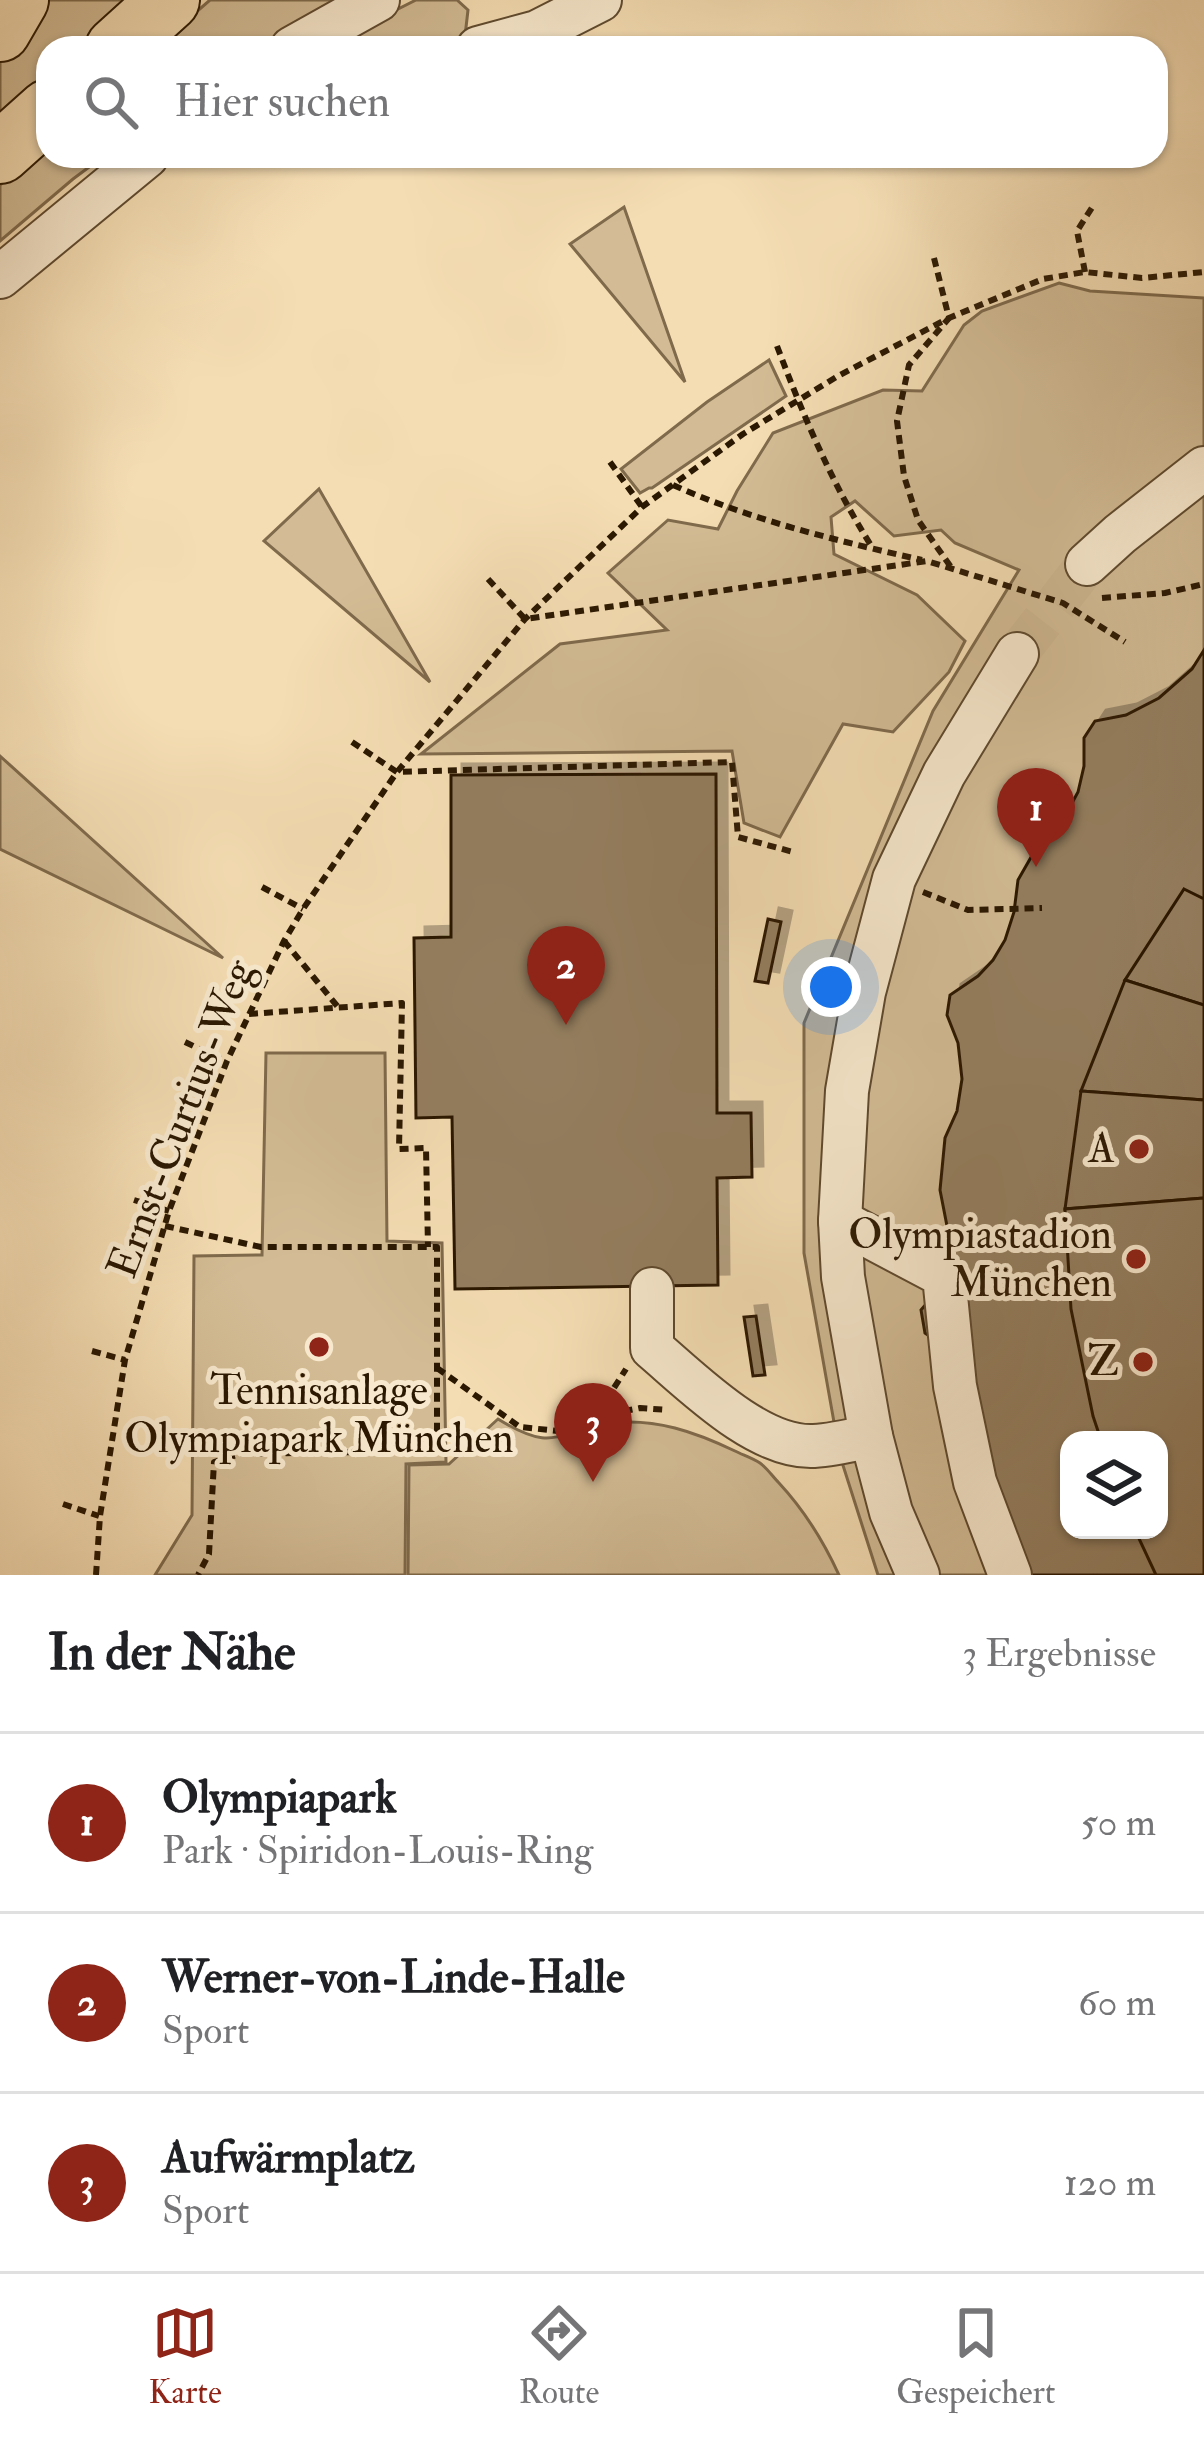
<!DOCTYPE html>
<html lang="de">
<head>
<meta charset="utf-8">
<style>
	:root { --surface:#fff; --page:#f6f6f6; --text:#202124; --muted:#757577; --line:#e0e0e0; --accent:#8f2418 }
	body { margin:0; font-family:"IM FELL Double Pica",serif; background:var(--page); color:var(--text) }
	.controls { position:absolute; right:36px; bottom:36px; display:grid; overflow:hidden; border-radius:24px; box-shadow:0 3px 9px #0004 }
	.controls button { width:108px; height:108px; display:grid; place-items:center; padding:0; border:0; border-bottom:3px solid var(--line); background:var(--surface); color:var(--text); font:60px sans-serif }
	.you { position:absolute; left:831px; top:987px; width:42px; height:42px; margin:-30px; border:9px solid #fff; border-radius:50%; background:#1a73e8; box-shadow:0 0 0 18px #1a73e833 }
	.badge { display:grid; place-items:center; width:78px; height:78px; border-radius:50%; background:var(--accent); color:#fff; font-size:39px; font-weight:700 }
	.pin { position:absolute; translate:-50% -99px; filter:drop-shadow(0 3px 6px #0008) }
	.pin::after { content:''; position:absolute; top:63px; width:42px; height:36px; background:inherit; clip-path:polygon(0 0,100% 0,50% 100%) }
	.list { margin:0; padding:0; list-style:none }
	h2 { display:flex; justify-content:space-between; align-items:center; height:156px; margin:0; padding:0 48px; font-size:51px }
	h2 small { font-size:39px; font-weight:400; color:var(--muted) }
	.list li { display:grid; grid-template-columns:78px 1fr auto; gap:36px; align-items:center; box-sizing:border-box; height:180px; padding:0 48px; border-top:3px solid var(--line) }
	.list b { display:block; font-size:45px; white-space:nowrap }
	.list p { margin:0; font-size:39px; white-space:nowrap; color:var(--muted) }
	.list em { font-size:39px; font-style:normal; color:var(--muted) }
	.icon { flex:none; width:66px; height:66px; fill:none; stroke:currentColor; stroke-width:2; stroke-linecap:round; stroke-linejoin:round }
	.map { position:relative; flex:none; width:1204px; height:1575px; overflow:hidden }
	.search { position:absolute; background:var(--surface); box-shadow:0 3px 9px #0004; left:36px; right:36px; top:36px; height:132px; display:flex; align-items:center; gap:30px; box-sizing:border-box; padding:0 42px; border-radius:36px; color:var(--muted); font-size:45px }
	.sheet { height:696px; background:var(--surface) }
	nav { display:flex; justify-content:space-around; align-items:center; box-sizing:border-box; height:168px; border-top:3px solid var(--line); background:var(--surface); font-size:33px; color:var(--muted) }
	nav a { display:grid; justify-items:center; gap:6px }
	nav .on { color:var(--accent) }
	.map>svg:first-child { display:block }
	.green { fill:#d3bc95; stroke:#7f6a4c; stroke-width:3; fill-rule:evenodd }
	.building { fill:#947e5e; stroke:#2b1802; stroke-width:3; fill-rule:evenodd; filter:url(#shadow) }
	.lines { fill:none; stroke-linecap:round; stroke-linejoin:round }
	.minor-tunnel { stroke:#cdb690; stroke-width:42; stroke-dasharray:42 21; stroke-linecap:butt }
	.minor-casing { stroke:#5e492e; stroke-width:46 }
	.highway-casing { stroke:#2b1802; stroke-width:64 }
	.path { stroke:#2b1802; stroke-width:6; stroke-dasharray:9 6; stroke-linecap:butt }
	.minor { stroke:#f8e9ce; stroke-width:42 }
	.highway { stroke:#f5ddb3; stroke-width:60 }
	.poi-dot { fill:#8f2418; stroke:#f8e9ce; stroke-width:4.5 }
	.labels { text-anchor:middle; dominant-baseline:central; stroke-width:10; stroke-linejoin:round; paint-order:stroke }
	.street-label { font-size:42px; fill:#2b1802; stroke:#f8e9ce }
	.poi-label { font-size:42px; fill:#2b1802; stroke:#f8e9ce; text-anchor:end }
</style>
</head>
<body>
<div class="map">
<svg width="1204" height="1575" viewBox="0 0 1204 1575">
	<defs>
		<filter id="shadow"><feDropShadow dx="11" dy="-11" stdDeviation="0" flood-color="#0004"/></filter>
	</defs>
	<rect width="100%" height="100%" fill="#f5ddb3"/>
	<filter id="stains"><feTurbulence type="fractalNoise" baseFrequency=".00167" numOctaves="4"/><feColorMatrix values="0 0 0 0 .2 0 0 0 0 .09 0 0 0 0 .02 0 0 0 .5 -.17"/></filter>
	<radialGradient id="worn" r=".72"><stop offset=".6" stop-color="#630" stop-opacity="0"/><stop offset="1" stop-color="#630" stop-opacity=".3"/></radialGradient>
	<g class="green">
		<polygon points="31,0 135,0 81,48 48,48 48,77 0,119 0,54"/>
		<polygon points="210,0 352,0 266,48 155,48"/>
		<polygon points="416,0 457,0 468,10 465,36 423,48 321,48"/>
		<polygon points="48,143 48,156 104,156 73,179 0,241 0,185"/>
		<polygon points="624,207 685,382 570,244"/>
		<path d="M1059,283L1090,291L1204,298V1575H878L840,1456L804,1253V1023L933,711L1019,570L955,543L941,530L894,536L855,501L831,517L834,554L917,595L965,641L949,672L893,732L843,724L780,837L744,823L732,751L421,754L560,644L667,630L608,573L668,520L718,529L737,491L773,433L883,390L922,391L964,325L982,311ZM1069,1440H1159V1530H1069Z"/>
		<polygon points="769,360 786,396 652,488 649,488 640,493 621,469 707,402"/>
		<polygon points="319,489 430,682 264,541"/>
		<polygon points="0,756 223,958 0,849"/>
		<polygon points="266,1053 385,1053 387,1241 442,1243 446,1462 406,1464 405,1575 155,1575 192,1515 194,1256 262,1255"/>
		<path d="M498,1419C556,1455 556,1430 611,1423C656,1418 695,1432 735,1451C743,1455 752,1458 760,1463C767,1468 773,1477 779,1483C805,1511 823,1540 839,1575H408L409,1465L449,1464Z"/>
	</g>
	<g class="building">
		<path d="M1204,650V1575H1020L946,1347L925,1333L921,1310L939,1289L947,1258V1226L940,1190L945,1138L957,1111L962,1079L958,1043L947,1015L950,995L978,976L993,960L1005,940L1014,912L1018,880L1042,838L1064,818L1078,792L1084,766V738L1095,721L1126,715L1159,698L1192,669ZM1069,1440H1159V1530H1069Z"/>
		<polygon points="716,774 717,1113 751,1113 752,1177 717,1178 718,1285 455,1289 452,1117 416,1118 414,938 451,937 451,775"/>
		<polygon points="1184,889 1204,899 1204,1005 1125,980"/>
		<polygon points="768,919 781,922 768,983 755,981"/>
		<polygon points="1125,980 1204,1005 1204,1100 1081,1091"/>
		<polygon points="1081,1091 1204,1100 1204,1198 1065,1209"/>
		<polygon points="1204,1198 1204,1575 1156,1575 1135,1530 1159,1530 1159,1440 1101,1440 1093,1416 1071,1309 1065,1209"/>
		<polygon points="756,1316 765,1375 753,1376 744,1317"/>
	</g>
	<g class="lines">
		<polyline class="minor-tunnel" points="1017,654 1087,564"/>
		<g class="minor-casing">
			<g id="minor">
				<polyline points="292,48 378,0"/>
				<polyline points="478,48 537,32 600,0"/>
				<polyline points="0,277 147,156"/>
				<polyline points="1087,564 1120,534 1204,468"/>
				<polyline points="840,1221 944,1276 955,1386 975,1482 1010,1575"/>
				<path d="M652,1289V1348C692,1382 758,1449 814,1446C833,1445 853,1440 871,1436"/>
				<polyline points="918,1575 891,1512 871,1436 843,1277 840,1221 847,1091 864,992 894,879 944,774 1017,654"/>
			</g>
		</g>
		<g class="highway-casing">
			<g id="highway">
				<polyline points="0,31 18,0"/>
				<polyline points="116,48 169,0"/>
				<polyline points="0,153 48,110"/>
			</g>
		</g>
		<g class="path">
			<polyline points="934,258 949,318 909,365 897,421 904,476 918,520 953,570"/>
			<polyline points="1085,272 1077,231 1093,206"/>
			<path d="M777,346C803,415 832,484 872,547"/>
			<polyline points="610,462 642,507"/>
			<path d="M673,485C751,520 838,541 922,560"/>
			<polyline points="488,579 525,619 927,561 1063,603 1125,642"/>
			<polyline points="1102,598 1165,593 1204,584"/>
			<polyline points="352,742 397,772 732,762 738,837 793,852"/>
			<polyline points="262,887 303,909"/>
			<polyline points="923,892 968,910 1042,908"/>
			<polyline points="284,941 338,1007"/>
			<polyline points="249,1014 402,1003 399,1149 426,1148 428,1247"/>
			<polyline points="185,1042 225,1061"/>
			<polyline points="134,1200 169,1211"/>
			<polyline points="165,1226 261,1247 437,1247 437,1442 426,1451 240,1454 214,1462 209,1554 198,1575"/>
			<polyline points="92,1351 125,1360"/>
			<polyline points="437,1368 520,1427 568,1432 599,1416 640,1408 668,1410"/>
			<polyline points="600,1414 605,1402 626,1369"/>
			<polyline points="63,1504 99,1516"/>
			<polyline points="96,1575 100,1516 125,1360 169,1211 227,1061 284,941 303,909 397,772 525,619 642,507 743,434 838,376 949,318 1043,279 1085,272 1142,278 1204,272"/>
		</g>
		<use href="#minor" class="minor"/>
		<use href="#highway" class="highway"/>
	</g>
	<g class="poi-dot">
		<circle cx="1139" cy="1149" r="12"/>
		<circle cx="1136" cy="1259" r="12"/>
		<circle cx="319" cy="1347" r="12"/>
		<circle cx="1143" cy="1362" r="12"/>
	</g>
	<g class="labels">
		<g class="street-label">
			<text transform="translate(181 1119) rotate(-69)">Ernst-Curtius-Weg</text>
		</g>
		<g class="poi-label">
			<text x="1115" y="1149">A</text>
			<text x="1112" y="1235">Olympiastadion<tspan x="1112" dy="48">München</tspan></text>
			<text x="1119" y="1362">Z</text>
			<text x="319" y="1391" text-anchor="middle">Tennisanlage<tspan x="319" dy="48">Olympiapark München</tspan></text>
		</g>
	</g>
	<rect width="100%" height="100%" filter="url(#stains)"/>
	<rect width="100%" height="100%" fill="url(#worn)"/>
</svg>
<div class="controls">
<button><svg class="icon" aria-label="layers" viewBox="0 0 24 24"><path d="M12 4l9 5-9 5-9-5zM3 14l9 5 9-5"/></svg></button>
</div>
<div class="you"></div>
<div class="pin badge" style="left:1036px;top:867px">1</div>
<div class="pin badge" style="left:566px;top:1025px">2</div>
<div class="pin badge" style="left:593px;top:1482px">3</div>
<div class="search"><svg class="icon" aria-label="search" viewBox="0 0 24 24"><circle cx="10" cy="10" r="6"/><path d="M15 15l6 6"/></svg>Hier suchen</div>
</div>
<section class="sheet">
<h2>In der Nähe<small>3 Ergebnisse</small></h2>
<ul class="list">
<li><span class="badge">1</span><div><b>Olympiapark</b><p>Park · Spiridon-Louis-Ring</p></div><em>50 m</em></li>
<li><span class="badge">2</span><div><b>Werner-von-Linde-Halle</b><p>Sport</p></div><em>60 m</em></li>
<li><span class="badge">3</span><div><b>Aufwärmplatz</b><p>Sport</p></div><em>120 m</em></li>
</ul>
</section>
<nav>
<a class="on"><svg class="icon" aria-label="map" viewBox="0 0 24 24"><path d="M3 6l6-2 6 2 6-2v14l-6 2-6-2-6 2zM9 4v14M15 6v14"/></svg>Karte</a>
<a><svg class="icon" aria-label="directions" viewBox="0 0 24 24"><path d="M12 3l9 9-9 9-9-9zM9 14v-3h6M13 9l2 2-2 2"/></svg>Route</a>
<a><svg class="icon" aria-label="saved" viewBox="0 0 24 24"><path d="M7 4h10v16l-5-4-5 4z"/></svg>Gespeichert</a>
</nav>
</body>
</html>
